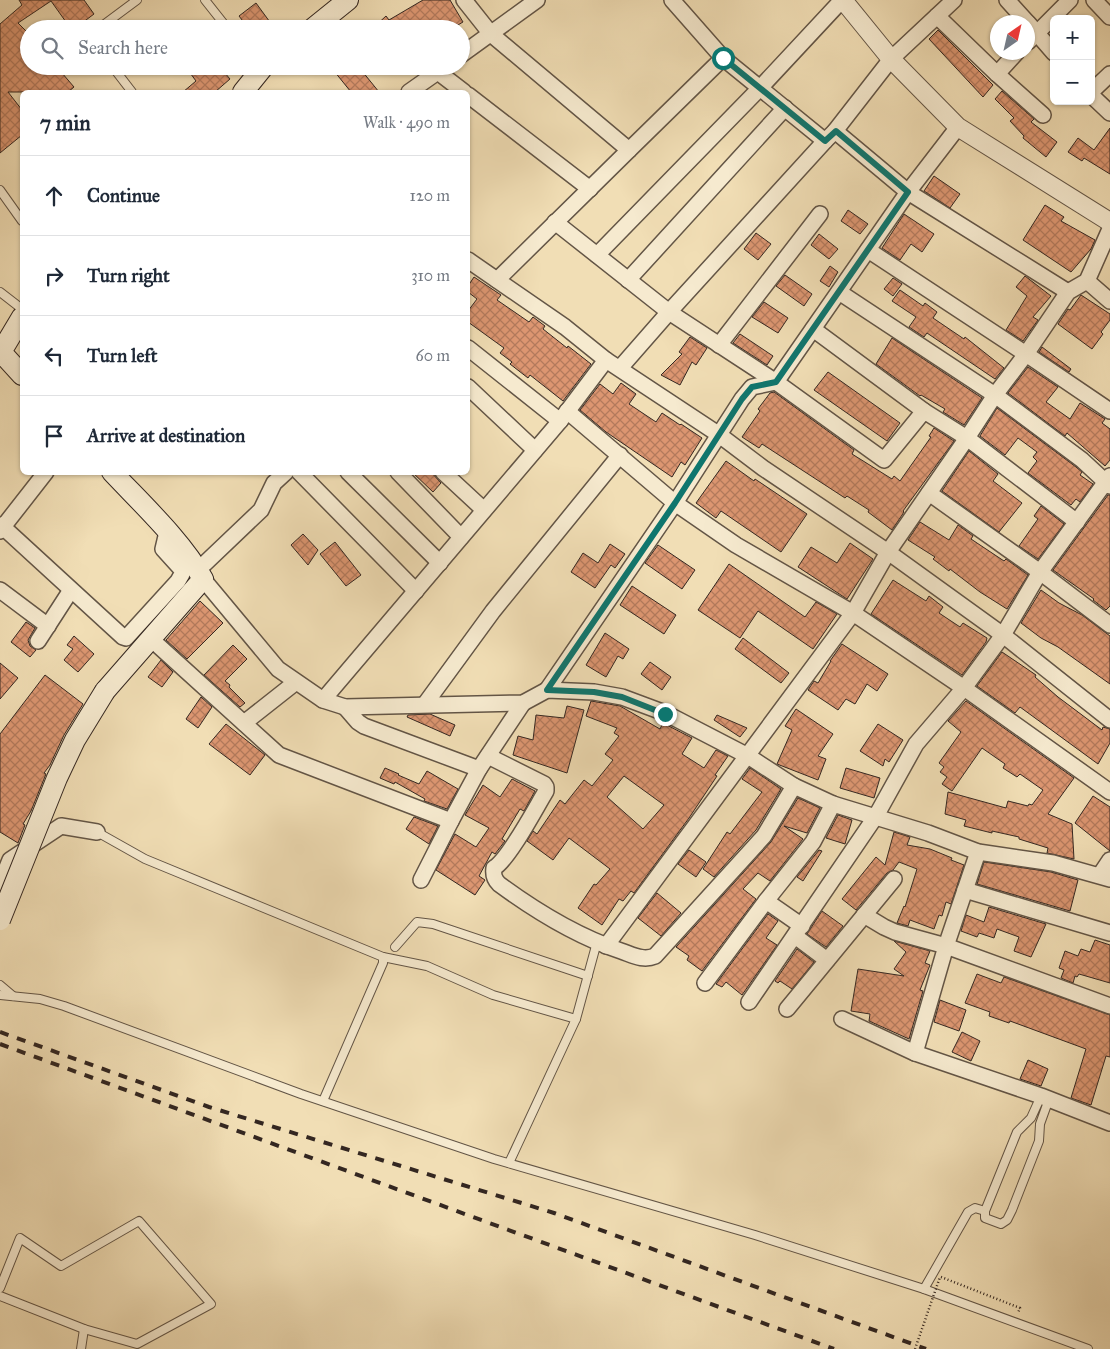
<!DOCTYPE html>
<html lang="en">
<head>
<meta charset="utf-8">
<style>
	:root { --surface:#fff; --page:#f6f6f7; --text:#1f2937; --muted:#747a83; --line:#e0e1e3 }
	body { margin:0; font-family:"IM FELL Great Primer",serif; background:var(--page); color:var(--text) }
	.controls { position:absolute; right:15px; top:15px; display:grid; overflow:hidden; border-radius:8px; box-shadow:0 1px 4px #0004 }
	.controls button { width:45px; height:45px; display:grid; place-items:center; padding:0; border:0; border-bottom:1px solid var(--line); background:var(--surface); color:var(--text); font:25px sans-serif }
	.compass { position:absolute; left:990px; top:15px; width:45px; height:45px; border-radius:50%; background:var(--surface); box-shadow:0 1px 4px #0004; rotate:34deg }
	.stop { position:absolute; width:15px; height:15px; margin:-11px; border:4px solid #0f766e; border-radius:50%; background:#fff }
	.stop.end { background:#0f766e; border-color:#fff; box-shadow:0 1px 5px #0008 }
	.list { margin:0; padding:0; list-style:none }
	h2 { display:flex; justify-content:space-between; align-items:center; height:65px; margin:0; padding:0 20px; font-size:21px }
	h2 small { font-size:16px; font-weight:400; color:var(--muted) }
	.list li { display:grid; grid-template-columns:32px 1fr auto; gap:15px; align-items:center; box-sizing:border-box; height:80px; padding:0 20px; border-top:1px solid var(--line) }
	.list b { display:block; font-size:19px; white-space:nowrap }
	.list em { font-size:16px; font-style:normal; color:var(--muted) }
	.icon { flex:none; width:28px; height:28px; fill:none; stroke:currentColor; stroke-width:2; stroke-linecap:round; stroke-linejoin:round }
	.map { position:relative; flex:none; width:1110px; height:1349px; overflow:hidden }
	.search { position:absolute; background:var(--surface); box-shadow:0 1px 4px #0004; left:20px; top:20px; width:450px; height:55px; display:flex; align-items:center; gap:12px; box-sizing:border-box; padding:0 18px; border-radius:28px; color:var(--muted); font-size:19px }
	.panel { position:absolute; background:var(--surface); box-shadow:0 1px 4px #0004; left:20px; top:90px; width:450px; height:385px; border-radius:8px }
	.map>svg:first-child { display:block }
	.building { fill:url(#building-cross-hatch); stroke:#342721; fill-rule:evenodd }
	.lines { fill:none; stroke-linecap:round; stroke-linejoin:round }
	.service-casing { stroke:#635546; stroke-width:10 }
	.minor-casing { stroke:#635546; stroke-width:18 }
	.tertiary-casing { stroke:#635546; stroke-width:20 }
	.secondary-casing { stroke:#342721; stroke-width:22 }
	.path { stroke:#342721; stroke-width:2.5; stroke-dasharray:1 2.5; stroke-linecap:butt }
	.service { stroke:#f6eacf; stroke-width:8 }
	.minor { stroke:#f6eacf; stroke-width:15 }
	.tertiary { stroke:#f6eacf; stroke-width:18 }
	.secondary { stroke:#f6eacf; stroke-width:20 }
	.rail { stroke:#342721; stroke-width:4; stroke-dasharray:9 9; stroke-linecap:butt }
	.secondary-bridge-casing { stroke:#342721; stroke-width:22; stroke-linecap:butt }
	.path-bridge { stroke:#342721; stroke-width:2.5; stroke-dasharray:1 2.5; stroke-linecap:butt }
	.secondary-bridge { stroke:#f6eacf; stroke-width:20 }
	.route { stroke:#0f766e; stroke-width:6 }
</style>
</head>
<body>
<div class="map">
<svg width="1110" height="1349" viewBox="0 0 1110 1349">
	<defs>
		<pattern id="building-cross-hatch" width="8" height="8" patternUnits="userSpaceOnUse" patternTransform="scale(1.25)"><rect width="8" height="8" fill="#dc9671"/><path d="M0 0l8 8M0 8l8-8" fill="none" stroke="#b37a5c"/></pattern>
	</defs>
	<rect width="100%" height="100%" fill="#f1deb5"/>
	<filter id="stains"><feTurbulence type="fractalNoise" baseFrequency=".004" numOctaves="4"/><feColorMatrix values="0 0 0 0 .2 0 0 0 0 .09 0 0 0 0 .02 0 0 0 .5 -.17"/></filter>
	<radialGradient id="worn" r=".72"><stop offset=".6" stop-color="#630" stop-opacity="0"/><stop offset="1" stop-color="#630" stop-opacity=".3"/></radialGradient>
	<g class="building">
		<polygon points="19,0 84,0 94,14 74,29 71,29 51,1 18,23 29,34 29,66 56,66 74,87 68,92 8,92 22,110 22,135 0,153 0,24 22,5"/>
		<polygon points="423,0 450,0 463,22 451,29 372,29 386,16 389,20"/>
		<polygon points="256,3 275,29 249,29 239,16"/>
		<polygon points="938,30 993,85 983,97 929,39"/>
		<polygon points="185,66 219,66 230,79 215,92 183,92 196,81"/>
		<polygon points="330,66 358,66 379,92 351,92"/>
		<polygon points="1002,91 1034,119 1031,122 1057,142 1046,157 1023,138 1024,136 1010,121 1014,118 995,99"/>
		<polygon points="1110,128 1110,174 1084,158 1082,161 1068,152 1078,138 1094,150"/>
		<polygon points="934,176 960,194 950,208 924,191"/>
		<polygon points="1045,205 1064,217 1061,221 1095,240 1091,249 1071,272 1023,240"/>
		<polygon points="848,210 868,224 860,234 841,221"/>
		<polygon points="904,214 934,234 922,252 911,244 900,260 882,248"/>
		<polygon points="756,233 771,244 758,260 744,249"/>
		<polygon points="819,234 838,249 829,259 811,245"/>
		<polygon points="830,266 838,272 829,287 820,281"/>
		<polygon points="785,275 812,294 804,306 776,286"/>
		<polygon points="1025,276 1051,296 1033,317 1038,320 1023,341 1006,330 1027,296 1016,287"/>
		<polygon points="474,277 501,295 497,300 529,322 533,317 545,326 543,329 567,348 568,346 591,364 563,401 530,375 528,378 510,364 512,362 500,353 504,348 468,322 468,311 477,299 468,292 468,286"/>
		<polygon points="893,278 902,284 893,296 884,289"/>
		<polygon points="900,290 923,306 925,303 937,312 933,318 964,339 965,337 1004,368 995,379 927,333 924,337 909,327 916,317 892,301"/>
		<polygon points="1081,295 1110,314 1110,320 1101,332 1103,334 1092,349 1058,324 1068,309 1070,310"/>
		<polygon points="764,302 788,318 778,333 752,317"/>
		<polygon points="740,334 773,356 767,365 733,343"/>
		<polygon points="690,337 707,348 696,365 692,362 680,385 661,375 682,354 679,352"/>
		<polygon points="892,338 982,398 964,425 943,412 945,409 921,395 920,396 876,364"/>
		<polygon points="1042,347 1071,369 1069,372 1039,352"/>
		<polygon points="1028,367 1058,387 1046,402 1070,419 1080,403 1105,419 1102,423 1110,429 1110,460 1105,466 1067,433 1065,436 1008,393"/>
		<polygon points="828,372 900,423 887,441 814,390"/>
		<polygon points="621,383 636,394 629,404 656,422 662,413 680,425 681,424 702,438 685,465 681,462 672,477 606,432 580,410 600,384 613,394"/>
		<polygon points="774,392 854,450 852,454 892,479 894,476 900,481 931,437 929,436 934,428 954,441 903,511 904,512 892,530 868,512 869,510 847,496 845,498 762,444 759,448 742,437 760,411 758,409 770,393"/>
		<polygon points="997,408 1076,467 1082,472 1080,475 1093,484 1080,502 1076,499 1071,505 1028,473 1037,461 1033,457 1037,452 1018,438 1005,455 980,436"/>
		<polygon points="969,451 998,474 993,481 1022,503 999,532 942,491"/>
		<polygon points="726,461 754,481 755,479 807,514 781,552 721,511 716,518 696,503"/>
		<polygon points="412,472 431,472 441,483 433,492"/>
		<polygon points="1108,495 1110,495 1110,606 1106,610 1093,600 1094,599 1053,570"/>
		<polygon points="1041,506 1064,524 1038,559 1019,546 1038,519 1034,516"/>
		<polygon points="920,522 949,540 958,525 973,536 971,539 1004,561 1006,559 1028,575 1007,609 980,592 950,569 949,571 933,559 935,557 908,540"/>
		<polygon points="303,534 318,550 308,565 291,545"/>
		<polygon points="335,542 361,575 346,586 320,554"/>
		<polygon points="850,543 873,559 847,599 798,567 811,547 837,563"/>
		<polygon points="610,544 625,554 615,568 611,565 595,588 571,572 583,553 598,563"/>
		<polygon points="658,545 695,570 682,589 645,563"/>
		<polygon points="729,564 805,617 816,602 837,614 813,649 758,611 740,638 698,610"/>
		<polygon points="893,580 926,601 929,596 943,607 939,613 960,627 963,623 987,638 986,642 962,675 871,614"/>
		<polygon points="632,586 676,615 664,634 620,605"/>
		<polygon points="1041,590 1059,603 1082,615 1110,636 1110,684 1058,647 1041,638 1021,623"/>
		<polygon points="200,601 223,623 187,659 166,640"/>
		<polygon points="26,622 35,628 28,640 30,646 36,650 30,657 11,642"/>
		<polygon points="605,633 629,649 623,659 618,656 606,677 586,665"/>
		<polygon points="74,636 94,654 78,672 64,660 73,649 67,645"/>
		<polygon points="743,638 789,673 781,683 735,649"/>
		<polygon points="842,644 888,674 877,691 867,684 855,704 846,699 838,710 808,690 814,681 818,683 831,661 830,661"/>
		<polygon points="233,645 247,659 225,681 230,685 229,687 245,703 240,707 204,675"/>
		<polygon points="1002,652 1036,675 1035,677 1058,697 1102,730 1103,727 1110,729 1110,743 1098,764 1020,707 1015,713 977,686"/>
		<polygon points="161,660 173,672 162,687 148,677"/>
		<polygon points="650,662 671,677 662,690 641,674"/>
		<polygon points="0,663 18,678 0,699"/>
		<polygon points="45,675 83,704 64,735 50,765 44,773 46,774 31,811 23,824 25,825 18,843 0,832 0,734"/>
		<polygon points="201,697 212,707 198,728 186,719"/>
		<path d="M591,701L620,706L660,729L663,723L692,738L682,754L704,768L716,750L728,756L715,775L717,776L689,818L634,893L631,891L623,901L619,899L602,925L578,908L594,884L596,885L610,869L569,838L553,860L527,841L533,831L537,834L560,800L565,804L584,780L592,786L613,760L605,754L619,736L614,733L617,728L586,716ZM624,776L664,805L643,829L607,797Z"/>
		<polygon points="966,701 1074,778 1048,814 1072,824 1074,859 1047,853 1048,848 1019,839 1019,837 992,831 992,833 964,826 966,820 945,814 948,792 1006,808 1008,801 1028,806 1029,804 1032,805 1043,790 1020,774 1017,777 1003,768 1005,764 982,748 952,791 942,784 947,777 940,772 944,767 939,763 961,732 948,721"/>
		<polygon points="567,706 584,710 567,773 513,755 518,736 533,740 536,715 564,718"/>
		<polygon points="796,709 833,734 818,756 826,759 818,780 777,764 792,730 785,726"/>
		<polygon points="430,714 455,725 450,736 407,717 408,715"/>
		<polygon points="717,715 747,728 740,737 714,720"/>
		<polygon points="226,724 265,755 250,775 209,744"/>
		<polygon points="878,724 903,740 889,762 885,759 883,766 860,751"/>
		<polygon points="385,768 399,774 398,775 419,784 427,771 458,789 447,809 424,801 425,799 395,782 394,784 380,778"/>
		<polygon points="750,768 781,789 756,830 714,877 703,869 727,832 730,834 762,792 742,779"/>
		<polygon points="846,768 880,778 874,798 840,788"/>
		<polygon points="512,779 535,791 524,811 520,809 502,839 505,841 495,854 492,852 479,876 485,880 475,895 436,870 455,834 476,847 489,828 465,815 483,785 500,797"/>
		<polygon points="1093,796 1110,807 1110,851 1075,823"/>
		<polygon points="798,798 820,808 807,833 784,826 803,839 770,881 758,873 743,889 756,899 702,971 687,960 689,956 676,947 771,842"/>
		<polygon points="838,815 852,820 845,844 826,838"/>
		<polygon points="414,817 438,826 429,844 406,829"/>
		<polygon points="894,832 910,837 907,845 930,849 952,858 951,860 964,865 951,904 946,902 942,916 939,915 934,929 910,920 908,926 897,923 904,906 905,907 917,869 899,862 893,870 887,873 856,910 842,899 876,857 885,865"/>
		<polygon points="689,850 706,862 696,877 678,864"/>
		<polygon points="819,850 822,851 803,881 797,877"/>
		<polygon points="984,862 1051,872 1078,880 1070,911 977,884"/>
		<polygon points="657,893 681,913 661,936 638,918"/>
		<polygon points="989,907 1046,924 1031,957 1014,951 1019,937 997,929 994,938 979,933 977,937 961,931 966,915 984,922"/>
		<polygon points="822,911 843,926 826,947 807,934"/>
		<polygon points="768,914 778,921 766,938 777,945 742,995 726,982 722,987 716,984"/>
		<polygon points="1095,940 1110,945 1110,983 1079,974 1077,977 1075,976 1073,983 1061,978 1064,970 1059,968 1065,951 1078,956 1081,949 1090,952"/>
		<polygon points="894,941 930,951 925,963 930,965 920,990 923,991 909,1039 869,1021 870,1014 851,1011 858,969 904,976 894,969 906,952"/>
		<polygon points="797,949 814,962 792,989 780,981 778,983 775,981"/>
		<polygon points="977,974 1001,983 1004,977 1110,1015 1110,1057 1106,1056 1091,1105 1071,1098 1086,1049 1010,1021 1009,1023 989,1016 990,1012 965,1003"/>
		<polygon points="940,1000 966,1010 959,1031 934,1022"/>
		<polygon points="962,1032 980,1041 971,1061 952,1052"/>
		<polygon points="1028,1060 1048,1069 1041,1086 1020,1079"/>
	</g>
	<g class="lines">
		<g class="service-casing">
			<g id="service">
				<polyline points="205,0 228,29"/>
				<polyline points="98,29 137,0"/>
				<polyline points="112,66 132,92"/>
				<polyline points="0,190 22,221"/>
				<polyline points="0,292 22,309"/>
				<polyline points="97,832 145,859 383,957 383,963 323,1101"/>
				<polyline points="395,947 417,922 433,924 588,976"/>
				<polyline points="383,957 427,966 493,995 576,1019 509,1163"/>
				<polyline points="0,985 13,996"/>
				<polyline points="0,995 40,999 64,1006 301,1094 494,1159 755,1235 924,1289 1088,1349"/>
				<polyline points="576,1019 597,942"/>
				<polyline points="1041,1096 1031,1118 1017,1132 985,1211 985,1218 1001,1224 1007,1220 1012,1210 1039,1141 1040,1124 1049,1099"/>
				<polyline points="0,1288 20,1238 61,1266 139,1221 211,1304 137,1344 84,1329 0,1296"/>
				<polyline points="924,1289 968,1212 975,1208 985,1211"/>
				<polyline points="81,1349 84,1329"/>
			</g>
		</g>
		<g class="minor-casing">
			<g id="minor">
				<polyline points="464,0 491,34 629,150 723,58 825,141 835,131 891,59 954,0"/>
				<polyline points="672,0 723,58"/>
				<polyline points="1007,0 1027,22"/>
				<polyline points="1094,0 1110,17"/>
				<polyline points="937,16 997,74 1043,115"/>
				<polyline points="1028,23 1054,53"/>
				<polyline points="1028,42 1070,0"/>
				<polyline points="461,55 537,0"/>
				<polyline points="438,72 464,92"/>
				<polyline points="997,74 1017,52"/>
				<polyline points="409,92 446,66"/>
				<polyline points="1091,92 1110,74"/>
				<polyline points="468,95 590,189"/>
				<polyline points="1091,95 1110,113"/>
				<polyline points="835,131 908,192 1068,292"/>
				<polyline points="555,222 669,312 776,382 884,460 924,411 967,438 1077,522"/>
				<polyline points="868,250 1026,354 1110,411"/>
				<polyline points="597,255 760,88 842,0"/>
				<polyline points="468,260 565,327 606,360 718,434 763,468 888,552 1003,635 1110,720"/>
				<polyline points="497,280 629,150"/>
				<polyline points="628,280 785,108"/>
				<polyline points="1087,281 1110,301"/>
				<polyline points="839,292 995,395 1082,460 1110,486"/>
				<polyline points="813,329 924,411"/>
				<polyline points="719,345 820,214"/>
				<polyline points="468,348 560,421 606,360"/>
				<polyline points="620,368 669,312 825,141"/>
				<polyline points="468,387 535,450"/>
				<polyline points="567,411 675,503 736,545 853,613 964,688 1110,792"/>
				<polyline points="299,472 416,591"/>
				<polyline points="348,472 440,563"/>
				<polyline points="398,472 461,537"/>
				<polyline points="443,472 484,510"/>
				<polyline points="929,493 1040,572 1110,625"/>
				<polyline points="0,525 3,527 46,472"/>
				<polyline points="0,531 3,527 123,637 126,638 178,581 182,574 182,570 163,549 167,532"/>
				<polyline points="198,570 261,510 274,483 286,472"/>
				<polyline points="203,579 278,669 323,700 345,707 523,703 547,690 594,692 622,697 665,713 748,756 794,786 833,804 928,833 978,852 1053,863 1110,879"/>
				<polyline points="0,590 48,626"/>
				<polyline points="151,639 279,755 451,821 479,769 523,703"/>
				<polyline points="38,641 71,590"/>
				<polyline points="547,690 675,503 742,399 752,387 776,382 908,192 958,127"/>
				<polyline points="323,700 560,421"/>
				<polyline points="425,704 493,611 620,455"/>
				<polyline points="345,707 358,722 364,726 479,769"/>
				<polyline points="244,723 296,682"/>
				<path d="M488,756L544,784L546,787V791C535,809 509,859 494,868C493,875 494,879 499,884C537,912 576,936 621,951C633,955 643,961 655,956L764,836L794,786"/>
				<polyline points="1100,875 1110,860"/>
				<polyline points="421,880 451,821"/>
				<polyline points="0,885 10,860 61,826 97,832"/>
				<polyline points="965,890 1110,933"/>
				<polyline points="766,901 802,926"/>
				<polyline points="864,915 884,927 895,932 946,946 1110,1006"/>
				<polyline points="795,936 827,960"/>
				<polyline points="606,946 853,613 888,552 967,438 995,395 1026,354 1068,292 1087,281 1110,229"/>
				<polyline points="705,983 766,901 813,842 833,804"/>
				<polyline points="749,1002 876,816 916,744 964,688 1003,635 1040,572 1110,476"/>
				<polyline points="787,1009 894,879"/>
				<polyline points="842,1019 915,1053 1041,1096 1110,1123"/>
				<polyline points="915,1053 946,946 978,852"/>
			</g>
		</g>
		<g class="tertiary-casing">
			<polyline id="tertiary" points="843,0 891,59 958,127 1110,222"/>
		</g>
		<g class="secondary-casing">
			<g id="secondary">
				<polyline points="312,29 348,0"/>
				<polyline points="243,92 264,66"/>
				<polyline points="22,317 1,352 22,375"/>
				<path d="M105,691L203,579C182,541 142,504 112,472"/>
			</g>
		</g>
		<polyline class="path" points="941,1277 1020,1308 1018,1313"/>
		<use href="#service" class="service"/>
		<use href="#minor" class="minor"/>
		<use href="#tertiary" class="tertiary"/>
		<use href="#secondary" class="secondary"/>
		<g class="rail">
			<polyline points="0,1032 209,1107 554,1213 926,1349"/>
			<polyline points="0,1044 834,1349"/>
		</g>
		<g class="secondary-bridge-casing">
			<polyline id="secondary-bridge" points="0,920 57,778 75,740 105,691"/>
		</g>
		<polyline class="path-bridge" points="915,1349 940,1277"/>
		<use href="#secondary-bridge" class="secondary-bridge"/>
	</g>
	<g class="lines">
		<polyline class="route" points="665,714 622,697 594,692 547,690 675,503 742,399 752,387 776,382 908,192 836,131 825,141 723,58"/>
	</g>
	<rect width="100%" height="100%" filter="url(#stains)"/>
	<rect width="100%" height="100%" fill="url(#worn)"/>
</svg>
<div class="controls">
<button>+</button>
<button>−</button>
</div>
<svg class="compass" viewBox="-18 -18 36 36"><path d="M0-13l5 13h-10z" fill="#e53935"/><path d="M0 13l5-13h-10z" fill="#747a83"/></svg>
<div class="stop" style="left:723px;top:58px"></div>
<div class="stop end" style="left:665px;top:714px"></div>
<div class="search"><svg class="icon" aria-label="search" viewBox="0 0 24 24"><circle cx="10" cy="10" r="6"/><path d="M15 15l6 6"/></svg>Search here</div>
<section class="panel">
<h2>7 min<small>Walk · 490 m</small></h2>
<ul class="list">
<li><svg class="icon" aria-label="ahead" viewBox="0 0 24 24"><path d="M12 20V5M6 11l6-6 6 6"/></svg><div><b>Continue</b></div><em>120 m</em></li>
<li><svg class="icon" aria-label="right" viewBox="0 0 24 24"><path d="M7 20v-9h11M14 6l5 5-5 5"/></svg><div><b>Turn right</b></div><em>310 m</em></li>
<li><svg class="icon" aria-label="left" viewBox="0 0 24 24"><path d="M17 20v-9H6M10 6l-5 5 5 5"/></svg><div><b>Turn left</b></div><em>60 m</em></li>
<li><svg class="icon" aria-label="arrive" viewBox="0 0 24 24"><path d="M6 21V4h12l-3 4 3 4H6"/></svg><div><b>Arrive at destination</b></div></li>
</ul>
</section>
</div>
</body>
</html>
